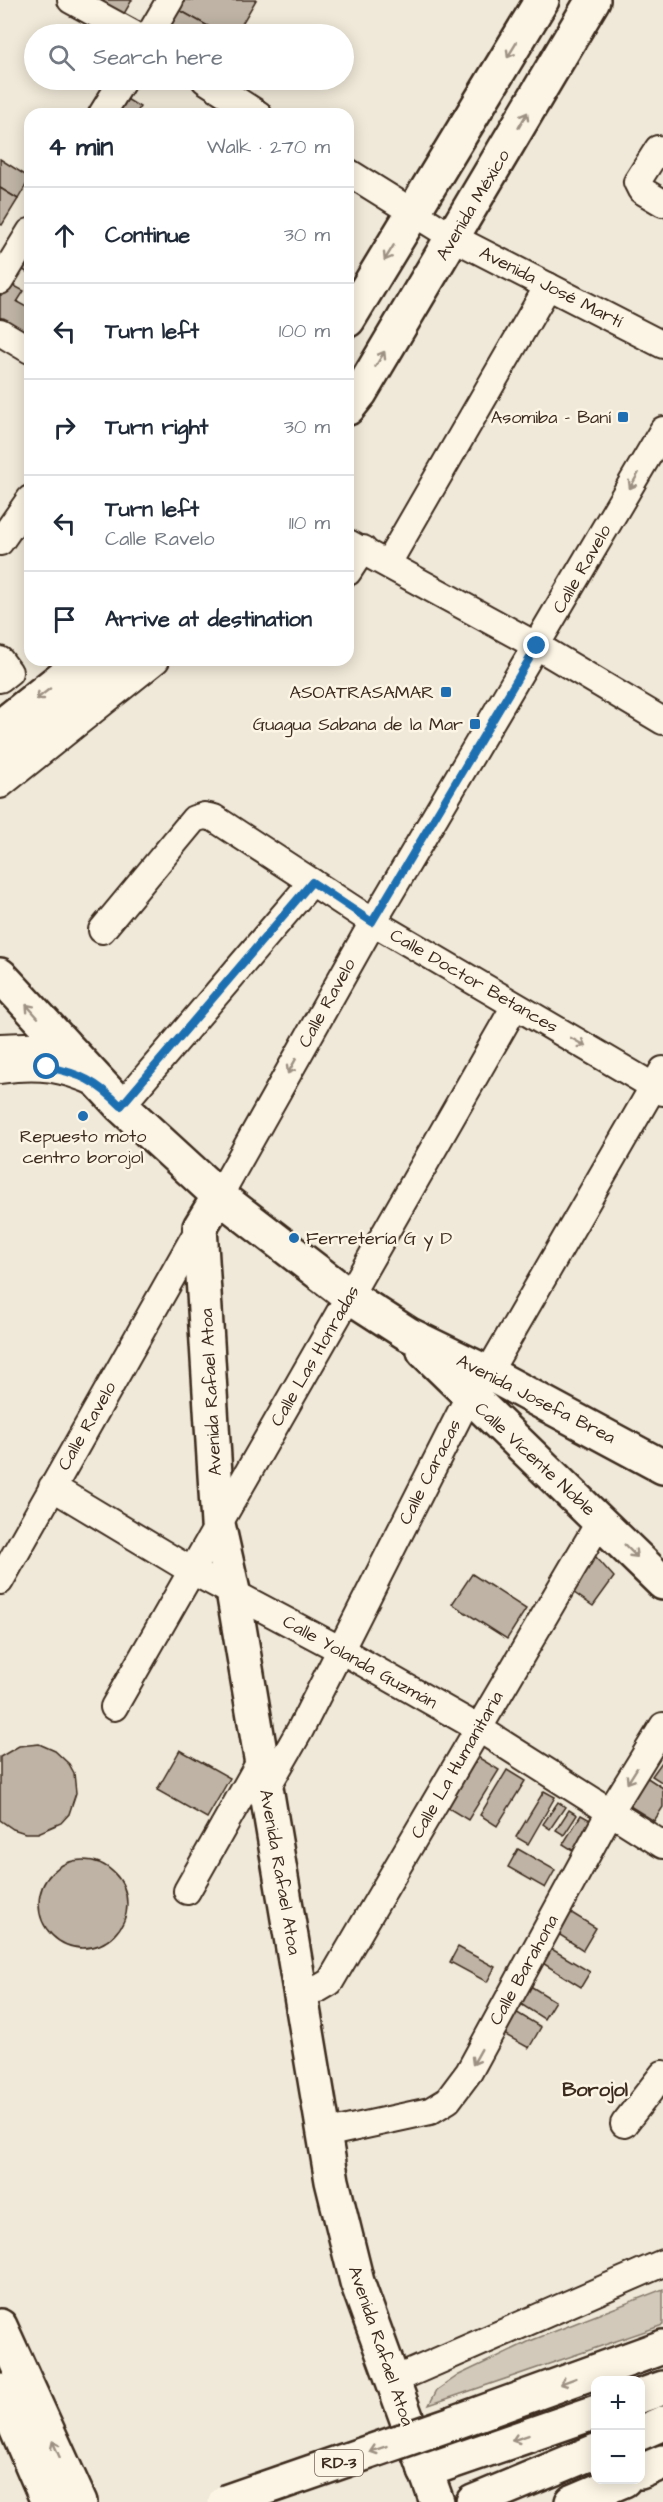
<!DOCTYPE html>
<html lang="en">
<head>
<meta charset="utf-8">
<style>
	:root { --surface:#fff; --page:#f2f2f3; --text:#1f2937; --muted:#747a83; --line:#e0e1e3 }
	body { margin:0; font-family:"Architects Daughter",sans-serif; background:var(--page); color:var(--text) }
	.controls { position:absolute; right:18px; bottom:18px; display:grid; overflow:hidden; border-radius:12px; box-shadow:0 3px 15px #0003 }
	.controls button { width:54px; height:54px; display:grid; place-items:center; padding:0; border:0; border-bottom:2px solid var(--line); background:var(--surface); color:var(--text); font:30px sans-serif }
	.stop { position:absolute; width:18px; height:18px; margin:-14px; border:4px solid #1f6fb2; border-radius:50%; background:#fff }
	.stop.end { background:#1f6fb2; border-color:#fff; box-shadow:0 2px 6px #0008 }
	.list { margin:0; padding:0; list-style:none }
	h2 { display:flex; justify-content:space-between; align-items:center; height:78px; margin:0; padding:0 24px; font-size:26px }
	h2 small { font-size:20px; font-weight:400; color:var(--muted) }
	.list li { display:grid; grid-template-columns:39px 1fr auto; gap:18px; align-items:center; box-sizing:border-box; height:96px; padding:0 24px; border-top:2px solid var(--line) }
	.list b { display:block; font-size:22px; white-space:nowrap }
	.list p { margin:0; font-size:20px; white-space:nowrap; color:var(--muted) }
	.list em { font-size:20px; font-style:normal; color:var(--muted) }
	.icon { flex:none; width:33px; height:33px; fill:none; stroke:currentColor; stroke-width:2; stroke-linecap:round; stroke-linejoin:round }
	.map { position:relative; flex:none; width:663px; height:2502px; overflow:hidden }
	.search { position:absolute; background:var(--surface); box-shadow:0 3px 15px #0003; left:24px; top:24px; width:330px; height:66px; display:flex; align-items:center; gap:15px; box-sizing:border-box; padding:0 21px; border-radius:33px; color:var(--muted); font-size:22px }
	.panel { position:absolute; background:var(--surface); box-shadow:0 3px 15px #0003; left:24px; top:108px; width:330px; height:558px; border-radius:18px }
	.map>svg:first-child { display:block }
	.green { fill:#d2c9ba; stroke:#867a6c; stroke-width:1.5 }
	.building { fill:#beb3a4; stroke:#3b2a1e; stroke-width:1.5 }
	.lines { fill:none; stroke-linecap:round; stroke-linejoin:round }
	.minor-casing { stroke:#3b2a1e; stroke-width:30 }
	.major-casing { stroke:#3b2a1e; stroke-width:38 }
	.highway-casing { stroke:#3b2a1e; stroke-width:38 }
	.minor { stroke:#fcf5e5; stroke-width:26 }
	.major { stroke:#fcf5e5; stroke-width:33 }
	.highway { stroke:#fcf5e5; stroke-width:33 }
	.highway-bridge-casing { stroke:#3b2a1e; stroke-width:38; stroke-linecap:butt }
	.highway-bridge { stroke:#fcf5e5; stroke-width:33 }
	.oneway { stroke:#9c9082 }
	.route { stroke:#1f6fb2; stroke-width:8 }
	.poi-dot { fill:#1f6fb2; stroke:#fcf5e5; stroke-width:2 }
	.labels { text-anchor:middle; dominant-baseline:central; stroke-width:5; stroke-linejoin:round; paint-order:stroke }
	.shield { fill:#fcf5e5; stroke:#75675a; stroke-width:1.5 }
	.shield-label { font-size:16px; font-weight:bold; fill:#3b2a1e }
	.street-label { font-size:18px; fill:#3b2a1e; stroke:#fcf5e5 }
	.poi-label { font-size:18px; fill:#3b2a1e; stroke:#fcf5e5; text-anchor:end }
	.neighbourhood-label { font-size:20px; font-weight:bold; fill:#3b2a1e; stroke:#fcf5e5 }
</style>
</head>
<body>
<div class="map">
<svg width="663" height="2502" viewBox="0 0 663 2502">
	<rect width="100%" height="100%" fill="#f0e9d9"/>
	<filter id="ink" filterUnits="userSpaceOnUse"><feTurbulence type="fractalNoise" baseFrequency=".0167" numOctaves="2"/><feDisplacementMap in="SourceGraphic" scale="12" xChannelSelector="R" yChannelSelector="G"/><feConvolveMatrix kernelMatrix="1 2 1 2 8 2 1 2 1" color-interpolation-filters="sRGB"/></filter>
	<g filter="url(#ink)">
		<polygon class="green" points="663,2289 663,2325 429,2405 437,2390 459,2375 530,2341"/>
		<g class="building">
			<polygon points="90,0 132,0 121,19"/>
			<polygon points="178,0 256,0 236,34 222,34 174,7"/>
			<polygon points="174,7 222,34 157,34"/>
			<polygon points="125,98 140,107 136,114 116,114"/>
			<polygon points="0,159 30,178 18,199 0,188"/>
			<polygon points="0,188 18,199 2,225 0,224"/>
			<polygon points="30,255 30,274 18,267"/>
			<polygon points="7,282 24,291 17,302 30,309 30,336 0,319 0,295"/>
			<polygon points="595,1556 614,1577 593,1606 570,1590"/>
			<polygon points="472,1574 526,1609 507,1639 452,1604"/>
			<polygon points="39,1744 55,1751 69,1764 74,1773 76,1793 69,1814 61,1823 38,1833 25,1833 13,1829 0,1820 0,1757 19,1746"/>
			<polygon points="180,1750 230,1778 207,1818 157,1790"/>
			<polygon points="471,1753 499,1770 468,1820 440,1803"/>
			<polygon points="662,1762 663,1763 663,1783 652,1776"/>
			<polygon points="507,1770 525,1781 497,1826 480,1815"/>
			<polygon points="643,1775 663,1788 663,1807 654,1821 625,1803"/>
			<polygon points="544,1791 555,1797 528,1844 516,1837"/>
			<polygon points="558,1802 565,1807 550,1829 543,1824"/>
			<polygon points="569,1810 577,1815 564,1835 556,1830"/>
			<polygon points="581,1815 592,1821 574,1851 563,1844"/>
			<polygon points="518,1849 555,1870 545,1888 508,1867"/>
			<circle cx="83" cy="1904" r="44"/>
			<polygon points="570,1912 596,1928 583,1950 557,1933"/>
			<polygon points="458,1947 495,1967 487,1982 450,1962"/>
			<polygon points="550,1948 590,1972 581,1987 541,1962"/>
			<polygon points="527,1984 555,2001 544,2019 516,2001"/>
			<polygon points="514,2011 541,2027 529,2048 502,2033"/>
		</g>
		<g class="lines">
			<g class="minor-casing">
				<g id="minor">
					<polyline points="71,0 133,34"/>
					<polyline points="150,34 170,0"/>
					<polyline points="205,80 258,114"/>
					<polyline points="102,114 123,80"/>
					<polyline points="658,149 637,182 641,190 663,203"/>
					<polyline points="348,172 454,238 663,345"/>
					<polyline points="0,281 30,232"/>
					<polyline points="0,332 30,350"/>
					<polyline points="0,542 30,499"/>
					<polyline points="348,543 537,646 663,721"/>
					<polyline points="388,563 548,286"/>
					<polyline points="348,572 363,549"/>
					<polyline points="0,660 9,672 0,679"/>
					<polyline points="0,785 156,660"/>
					<polyline points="102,930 194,819 204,816 214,818 373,922 663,1092"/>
					<polyline points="0,1047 49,1045 68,1050"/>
					<path d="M0,1070C39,1064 63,1068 98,1084"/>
					<polyline points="121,1106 312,882"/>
					<polyline points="219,1196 373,922 663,430"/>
					<polyline points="52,1487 192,1571 339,1649 478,1728 663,1845"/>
					<polyline points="0,1581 200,1227"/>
					<polyline points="114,1707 515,1006"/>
					<polyline points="266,1789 300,1730 469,1396 488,1373 663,1070"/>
					<polyline points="187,1891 261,1760"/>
					<polyline points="300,1992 318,1989 330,1982 600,1521"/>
					<polyline points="624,2124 663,2074"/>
					<polyline points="324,2134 430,2111 448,2100 469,2072 610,1812 663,1726"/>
					<polyline points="392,2381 663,2263"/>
				</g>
			</g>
			<g class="major-casing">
				<g id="major">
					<polyline points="348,320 542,0"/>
					<polyline points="348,408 360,393 593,0"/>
					<polyline points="0,727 84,660"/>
					<polyline points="0,760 123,660"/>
					<polyline points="0,975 121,1106 219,1196 349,1296 408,1334 488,1373 663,1467"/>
					<polyline points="219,1196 200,1227 218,1524 233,1591 332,2181 357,2282 437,2502"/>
					<polyline points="424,1351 663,1583"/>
					<polyline points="0,2326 80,2502"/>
					<polyline points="0,2391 48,2502"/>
				</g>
			</g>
			<g class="highway-casing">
				<g id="highway">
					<polyline points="640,2396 663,2388"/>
					<polyline points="453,2423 663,2347"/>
					<polyline points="640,2433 663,2423"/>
					<polyline points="425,2471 596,2412"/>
					<polyline points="640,2472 663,2462"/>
					<polyline points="473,2502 596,2451"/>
					<polyline points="572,2502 624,2480"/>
				</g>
			</g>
			<use href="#minor" class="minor"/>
			<use href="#major" class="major"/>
			<use href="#highway" class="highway"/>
			<g class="highway-bridge-casing">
				<polyline id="highway-bridge" points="225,2502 453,2423"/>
			</g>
			<use href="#highway-bridge" class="highway-bridge"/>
		</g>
		<defs><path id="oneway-shaft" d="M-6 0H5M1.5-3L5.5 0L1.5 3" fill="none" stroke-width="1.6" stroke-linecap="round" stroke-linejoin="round" transform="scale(1.5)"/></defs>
		<g class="oneway">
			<use href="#oneway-shaft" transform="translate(512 50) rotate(121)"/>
			<use href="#oneway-shaft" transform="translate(523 120) rotate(-60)"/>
			<use href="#oneway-shaft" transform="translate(389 253) rotate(121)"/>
			<use href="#oneway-shaft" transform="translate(380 359) rotate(-59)"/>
			<use href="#oneway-shaft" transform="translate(634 481) rotate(120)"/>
			<use href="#oneway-shaft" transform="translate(43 694) rotate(142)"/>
			<use href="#oneway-shaft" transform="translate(32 1011) rotate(-132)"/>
			<use href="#oneway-shaft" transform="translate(578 1042) rotate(30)"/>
			<use href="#oneway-shaft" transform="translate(292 1066) rotate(119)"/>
			<use href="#oneway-shaft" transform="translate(631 1551) rotate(45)"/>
			<use href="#oneway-shaft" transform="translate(632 1776) rotate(122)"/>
			<use href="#oneway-shaft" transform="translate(477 2057) rotate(119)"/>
			<use href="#oneway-shaft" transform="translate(568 2381) rotate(160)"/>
			<use href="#oneway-shaft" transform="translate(520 2438) rotate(161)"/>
			<use href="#oneway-shaft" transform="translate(56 2449) rotate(-114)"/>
			<use href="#oneway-shaft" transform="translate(378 2449) rotate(161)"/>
		</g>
	</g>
	<g class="lines" filter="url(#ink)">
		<path class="route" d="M47,1067C80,1073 97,1082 121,1106L312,882L372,922L537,646"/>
	</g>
	<g class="poi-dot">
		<rect x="617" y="411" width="12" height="12" rx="3"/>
		<rect x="440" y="686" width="12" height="12" rx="3"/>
		<rect x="469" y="718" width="12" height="12" rx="3"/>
		<circle cx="83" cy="1116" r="6"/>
		<circle cx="294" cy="1238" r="6"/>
	</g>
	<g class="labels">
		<rect class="shield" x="315" y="2450" width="48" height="26" rx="4.5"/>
		<g class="shield-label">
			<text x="339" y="2463">RD-3</text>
		</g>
		<g class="street-label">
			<text transform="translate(473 205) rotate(-59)">Avenida México</text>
			<text transform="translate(551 287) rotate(27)">Avenida José Martí</text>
			<text transform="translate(582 569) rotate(-60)">Calle Ravelo</text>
			<text transform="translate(474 981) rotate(30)">Calle Doctor Betances</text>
			<text transform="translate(327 1003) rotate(-61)">Calle Ravelo</text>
			<text transform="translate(315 1356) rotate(-60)">Calle Las Honradas</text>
			<text transform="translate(211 1392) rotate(-93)">Avenida Rafael Atoa</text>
			<text transform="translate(536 1399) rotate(27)">Avenida Josefa Brea</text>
			<text transform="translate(87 1426) rotate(-60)">Calle Ravelo</text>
			<text transform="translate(535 1459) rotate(43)">Calle Vicente Noble</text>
			<text transform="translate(430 1472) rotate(-63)">Calle Caracas</text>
			<text transform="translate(360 1662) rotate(29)">Calle Yolanda Guzmán</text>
			<text transform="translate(457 1765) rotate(-60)">Calle La Humanitaria</text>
			<text transform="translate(280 1872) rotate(80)">Avenida Rafael Atoa</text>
			<text transform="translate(524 1970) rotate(-61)">Calle Barahona</text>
			<text transform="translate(381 2346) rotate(71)">Avenida Rafael Atoa</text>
		</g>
		<g class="poi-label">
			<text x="611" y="417">Asomiba - Baní</text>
			<text x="434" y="692">ASOATRASAMAR</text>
			<text x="463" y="724">Guagua Sabana de la Mar</text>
			<text x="83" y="1136" text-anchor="middle">Repuesto moto<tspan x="83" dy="21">centro borojol</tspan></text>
			<text x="306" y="1238" text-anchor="start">Ferretería G y D</text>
		</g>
		<g class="neighbourhood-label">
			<text x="595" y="2090">Borojol</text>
		</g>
	</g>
</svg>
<div class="controls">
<button>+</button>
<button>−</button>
</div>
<div class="stop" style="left:47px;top:1067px"></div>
<div class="stop end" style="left:537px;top:646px"></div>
<div class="search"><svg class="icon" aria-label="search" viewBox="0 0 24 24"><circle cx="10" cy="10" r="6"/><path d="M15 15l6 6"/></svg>Search here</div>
<section class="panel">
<h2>4 min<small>Walk · 270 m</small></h2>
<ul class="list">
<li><svg class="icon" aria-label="ahead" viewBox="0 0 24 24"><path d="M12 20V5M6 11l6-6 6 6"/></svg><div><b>Continue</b></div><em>30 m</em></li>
<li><svg class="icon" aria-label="left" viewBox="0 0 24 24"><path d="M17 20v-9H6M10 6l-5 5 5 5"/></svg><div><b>Turn left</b></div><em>100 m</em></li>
<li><svg class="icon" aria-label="right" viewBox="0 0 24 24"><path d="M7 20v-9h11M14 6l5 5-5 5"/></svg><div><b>Turn right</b></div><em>30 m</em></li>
<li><svg class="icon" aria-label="left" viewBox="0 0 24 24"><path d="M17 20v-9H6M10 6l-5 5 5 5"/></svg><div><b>Turn left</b><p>Calle Ravelo</p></div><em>110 m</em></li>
<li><svg class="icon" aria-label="arrive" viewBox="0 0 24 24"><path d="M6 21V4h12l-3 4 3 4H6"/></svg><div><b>Arrive at destination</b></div></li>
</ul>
</section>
</div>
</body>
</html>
